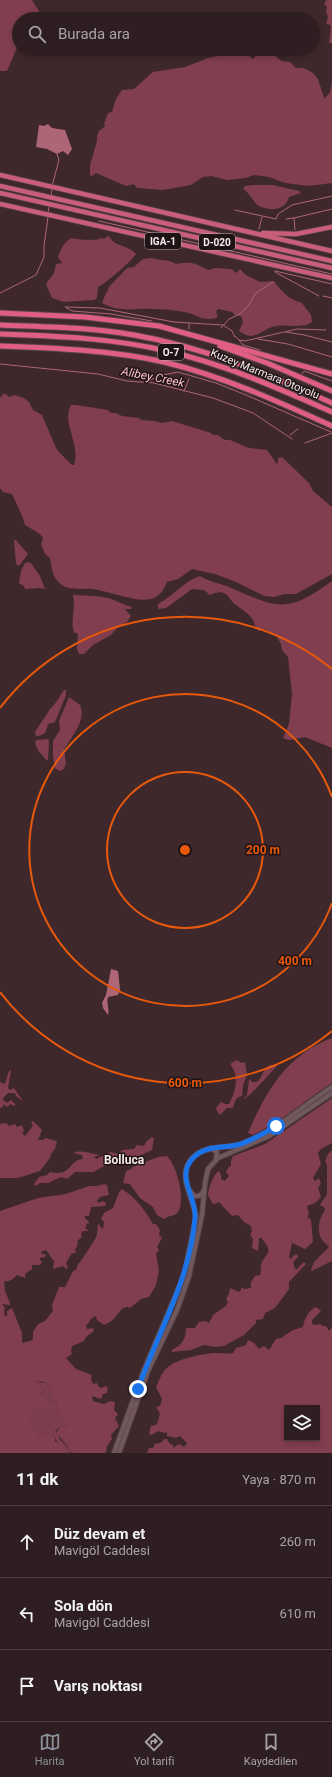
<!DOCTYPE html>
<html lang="tr">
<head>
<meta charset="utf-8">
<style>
	:root { --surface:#2e1e21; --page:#36272a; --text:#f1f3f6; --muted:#a7a2a5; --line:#493c3f; --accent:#8c9099 }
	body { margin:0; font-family:Roboto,sans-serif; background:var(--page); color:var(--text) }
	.controls { position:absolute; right:12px; bottom:12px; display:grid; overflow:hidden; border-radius:0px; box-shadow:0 2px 6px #0003 }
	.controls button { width:36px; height:36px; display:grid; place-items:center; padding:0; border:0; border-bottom:1px solid var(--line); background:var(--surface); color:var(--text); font:20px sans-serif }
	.stop { position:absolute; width:12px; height:12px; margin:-9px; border:3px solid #1a73e8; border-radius:50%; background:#fff }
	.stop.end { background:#1a73e8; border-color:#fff; box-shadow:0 1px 4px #0008 }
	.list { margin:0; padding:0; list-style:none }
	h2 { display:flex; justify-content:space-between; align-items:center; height:52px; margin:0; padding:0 16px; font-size:17px }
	h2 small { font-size:13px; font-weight:400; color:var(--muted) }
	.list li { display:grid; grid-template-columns:26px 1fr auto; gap:12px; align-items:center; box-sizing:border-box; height:72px; padding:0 16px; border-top:1px solid var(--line) }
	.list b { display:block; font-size:15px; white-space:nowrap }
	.list p { margin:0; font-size:13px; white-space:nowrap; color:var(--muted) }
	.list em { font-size:13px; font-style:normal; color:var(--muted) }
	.icon { flex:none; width:22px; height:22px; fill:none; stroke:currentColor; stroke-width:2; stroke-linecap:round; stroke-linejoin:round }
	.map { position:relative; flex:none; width:332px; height:1453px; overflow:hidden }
	.search { position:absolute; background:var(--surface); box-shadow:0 2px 6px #0003; left:12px; right:12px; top:12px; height:44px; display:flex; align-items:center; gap:10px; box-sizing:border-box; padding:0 14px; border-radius:22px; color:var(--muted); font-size:15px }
	.sheet { height:268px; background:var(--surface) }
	nav { display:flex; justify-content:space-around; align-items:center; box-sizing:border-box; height:56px; border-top:1px solid var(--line); background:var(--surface); font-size:11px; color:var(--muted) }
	nav a { display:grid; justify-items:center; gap:2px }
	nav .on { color:var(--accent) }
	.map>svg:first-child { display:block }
	.green { fill:#7c3e4d }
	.forest { fill:#813e4f; fill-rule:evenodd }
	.water { fill:#ae6677 }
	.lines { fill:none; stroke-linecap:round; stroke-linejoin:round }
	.stream { stroke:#ae6677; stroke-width:1 }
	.secondary-casing { stroke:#574449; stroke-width:6 }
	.trunk-casing { stroke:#574449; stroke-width:6 }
	.motorway-casing { stroke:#574449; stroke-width:7 }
	.secondary { stroke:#71585d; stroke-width:4 }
	.trunk { stroke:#c95d7a; stroke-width:4.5 }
	.motorway { stroke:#df5e82; stroke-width:5 }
	.route { stroke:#1a73e8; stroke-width:5 }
	.ring { fill:none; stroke:#e8590c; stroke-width:2 }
	.labels { text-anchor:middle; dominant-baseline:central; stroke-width:3; stroke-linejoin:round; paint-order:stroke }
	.shield { fill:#1e1416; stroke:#b7a9ac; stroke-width:1 }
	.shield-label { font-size:10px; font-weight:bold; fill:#f9e9ec }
	.street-label { font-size:11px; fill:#f9e9ec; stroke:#1e1416 }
	.water-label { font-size:12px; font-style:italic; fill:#fdbecb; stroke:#1e1416 }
	.neighbourhood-label { font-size:12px; font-weight:bold; fill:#f9e9ec; stroke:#1e1416 }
	.centre { fill:#e8590c; stroke:#1e1416; stroke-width:2 }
	.ring-label { font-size:12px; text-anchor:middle; font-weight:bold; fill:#e8590c; stroke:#1e1416; stroke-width:3; stroke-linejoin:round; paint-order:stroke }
</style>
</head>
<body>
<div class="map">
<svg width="332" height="1453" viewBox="0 0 332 1453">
	<rect width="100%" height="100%" fill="#3e282c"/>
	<g class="green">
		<path d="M332,1150V1261L312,1271L311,1270L314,1262L329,1247C327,1245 326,1244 324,1242C316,1234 318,1220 325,1210L324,1207L320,1205L327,1194V1165L325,1161L328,1154Z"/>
		<path d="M36,1379L42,1383H46L51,1390L49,1394L53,1395V1400L56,1402L58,1414L68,1424L67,1426L61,1427L55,1431L59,1435V1438L69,1449L74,1451V1453C66,1453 54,1442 55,1435L52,1437L46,1433L43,1437H41L29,1423L34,1407L44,1408L49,1401L48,1398L41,1396L43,1390Z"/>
	</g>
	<g class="forest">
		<polygon points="0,0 32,0 39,11 40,17 39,19 19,19 19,43 7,71 0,71"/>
		<polygon points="326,0 332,0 332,43 329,43 331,26 326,23 328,17 326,12 327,6 324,5"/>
		<path d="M236,49H245L252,59L254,58C260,50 266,49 276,49L274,51L276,57L282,61L290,62L296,68H304L313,73L318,79L324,98L326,97L330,92L332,81V183L309,186L285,183L269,177L254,175L246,178L227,180L211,176L203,177L191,185L163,190L137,188L134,184L126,186L96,173L92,176L90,175V165L97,141V136L99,131L105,126L104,124L108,113L112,112L116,99L122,90L134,89L153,72L185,67L208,58L232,53Z"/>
		<path d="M252,185H273L299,191L301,193L289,197C286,210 272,211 261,207C254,204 250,193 243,189L245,186Z"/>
		<path d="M109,236C114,247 129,245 136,254C132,261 105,284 98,287L97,298L94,300L64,302L52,298L46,284L54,273L56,264L62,263L58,257C61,249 64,241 72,238C77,240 97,241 102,238L104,239L106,237Z"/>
		<path d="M152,258C160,261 169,259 176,264C192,261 194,263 209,270L215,268L231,269L237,273L240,269L246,275L260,282L274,281C280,290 290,301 301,302L311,315L312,322C303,329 288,324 277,326C267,327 260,335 251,336C246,336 243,333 239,331L243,322L241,316L235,315L232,312L218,309L216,312L218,316L216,318C201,322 198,314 184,312C174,310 163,309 153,309C134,308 120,313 102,303L106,293L108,291V288L127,268L134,267L143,259Z"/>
		<path d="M3,394H6L9,397L15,395L24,398L29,402L33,410L42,415L57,450L72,465H74C81,444 61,423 71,405H76L108,410L111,413H116L122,416L139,418L141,420L155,421L161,423L172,421L211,433L213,435H218L225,440H230L249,448L267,450L277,464L278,463V458L282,457L309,483L313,491L332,507V574L296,594H285L274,597L264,596L236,582L215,574L192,569L178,579L167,582C164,589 160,597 151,599C136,603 109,591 93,589C83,588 71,591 62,585C52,578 52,569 50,558L45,554L41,544L43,538L40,534L25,525C22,514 17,505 12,494L3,492L0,488V398Z"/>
		<polygon points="14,540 16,540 28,554 19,566 16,564"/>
		<polygon points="30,562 40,576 45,589 40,588 25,589 24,586 19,583 21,571 25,563"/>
		<path d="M200,576C207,581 223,584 231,588C279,609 288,613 332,581V748L305,737L289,740L283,738L289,724L292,694L288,657L282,650L281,644L277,637L264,629L258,631C255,627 255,624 253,620C249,613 242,610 236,605C227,599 228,587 210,595L204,590L192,589L166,608L158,609V604C173,596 184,581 200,576Z"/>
		<path d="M73,595C86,596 102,595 114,600C120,603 125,605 132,607L131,609H125L131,616L127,622L119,626L111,635L93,645L84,654H79L77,649L78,634L74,632C70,623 76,608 73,595Z"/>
		<path d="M64,690H66V695L55,722L48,724C46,731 46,736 36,736L35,732L50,709L54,705Z"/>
		<path d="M69,697L80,705C87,720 71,737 64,750L66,763L64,769L60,771L55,768L53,757V741L60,730L59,721Z"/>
		<polygon points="48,739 49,742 48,759 47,761 38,750 35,743 36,740"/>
		<path d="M332,1038V1083C305,1100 281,1122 253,1135L248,1133C266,1092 286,1055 332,1038Z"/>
		<path d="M237,1060L241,1063L245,1062L247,1075L243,1085L242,1096L238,1097L235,1101L233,1108H227L220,1115L217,1111L216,1108L221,1102L225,1104H229C236,1091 240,1076 230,1064Z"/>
		<path d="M270,1065H278C271,1072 249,1098 243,1099L247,1095L249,1080L250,1079L252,1082H257C263,1077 262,1069 270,1065Z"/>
		<polygon points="11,1070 8,1088 10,1090 14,1088 23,1101 16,1096 15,1093 8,1093 2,1099 7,1103 11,1100 15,1104 15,1106 10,1104 8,1107 3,1104 3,1107 0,1108 0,1082 5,1084 9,1071"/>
		<path d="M332,1098V1143L321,1149L318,1153L321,1164L313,1178L315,1181L319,1178L321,1184L318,1188L321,1197L315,1203L307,1206L309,1214L307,1218H309L311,1220L313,1242L305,1249L292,1243L289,1257L291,1259L293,1256L297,1254L298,1257C293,1261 292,1263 296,1270L304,1262L306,1264L289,1282V1289L275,1308L265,1313L263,1319L256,1320V1323L244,1335L224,1346L216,1347L204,1345L191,1350L172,1352V1350C182,1345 186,1339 186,1328H195L199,1322L205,1321L209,1323L213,1315L226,1306L228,1302L226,1299L229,1294L230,1288L239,1292L241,1290V1287L244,1289L251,1288V1282L255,1276L260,1275C262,1271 260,1269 261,1266C262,1254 277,1255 261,1238H259L258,1251L252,1248L253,1239L250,1235L252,1231L251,1226L244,1222L238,1215L232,1216L219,1202L215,1204L212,1203C211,1200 208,1197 208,1194C209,1188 213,1174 219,1171L221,1175V1179L225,1181L229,1176L226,1172L228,1168L231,1166V1161L233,1156L265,1144Z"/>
		<polygon points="33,1121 42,1130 38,1140 43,1140 45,1138 57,1141 55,1149 51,1154 50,1158 40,1171 18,1178 0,1178 0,1124 6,1123 9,1126 15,1124 17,1127 22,1125 24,1131 22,1133 25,1136 33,1126 31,1122"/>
		<path d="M152,1137L154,1138L152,1150L137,1157L106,1165L93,1172H75L67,1179L61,1177L48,1183H40L35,1186L34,1184L39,1177L47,1175L50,1172C73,1177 68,1160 83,1159L82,1155L73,1153C82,1149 91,1154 100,1155L94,1157L96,1159L111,1152L118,1154L122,1150L134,1149L137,1145L144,1146L146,1142Z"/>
		<path d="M167,1156C177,1166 186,1200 178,1212C175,1217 168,1215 164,1219L157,1215L153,1207L140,1198L130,1184L123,1183L126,1171L131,1169L133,1167L158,1157Z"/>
		<path d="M104,1184L107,1185L109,1195L100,1197L97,1201L98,1203L103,1201L106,1203L105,1206L91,1207L89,1216H85V1218L90,1223L86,1224L87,1226L85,1228L89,1231H83L81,1234L82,1237L77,1241L78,1242L77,1247L75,1249L76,1253H72L66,1263L68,1267L66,1269L63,1266L53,1269L54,1261C50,1258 50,1254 46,1250L41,1252V1253L46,1255L45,1257L39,1258L42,1262L40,1265H32V1269L25,1274V1278L17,1275C13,1279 10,1282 4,1281L5,1291L10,1303V1305L2,1304L5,1308L4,1311L5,1316H7V1311L12,1308L22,1333V1343L30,1341L33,1339V1332L38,1324L45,1321L53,1311L52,1305L59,1287H65L73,1271L76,1270L78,1264C80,1263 95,1240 96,1237C98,1233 97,1229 98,1224L103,1229L104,1222L101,1219L104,1213L113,1208L119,1192L122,1189C136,1198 145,1210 153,1224H156L160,1230L159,1235L162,1238L157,1247L159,1250L156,1253L159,1271L156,1285L149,1297L141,1299L130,1308L128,1307L123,1308C116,1315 114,1321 104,1325L97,1320L96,1316L92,1318L86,1326L87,1329L93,1328L94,1331L86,1337L84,1341L72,1346L71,1351L72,1354L66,1358L76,1369L92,1375L91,1379L93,1384L97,1383L99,1387L102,1388L105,1386L108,1387L107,1393L103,1394L101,1399L92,1396L93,1401L104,1404L110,1401L115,1402L114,1410L118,1414L115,1418L119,1426L111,1435L112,1439L107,1446L106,1453H74V1451H71L56,1432L61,1427L67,1426L68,1425L58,1414L56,1402L53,1400V1395L49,1394L51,1390L46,1383L36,1380L43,1389L41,1395L48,1398L49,1403L43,1410L34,1407L33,1415L29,1423L41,1437L47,1433L52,1437L55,1435V1441L70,1453H0V1211L38,1198L66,1194L89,1186H98Z"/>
		<path d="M316,1307L321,1311L312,1320V1324L317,1325L320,1324L322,1326H326L329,1331L332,1327V1453H147L149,1448H153L155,1443L157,1444L162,1442L164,1439H167L170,1444L173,1445V1448L179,1444L184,1447L187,1443L180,1436L176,1438L167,1436V1432L165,1433L158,1431L152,1435L149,1434L151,1425L153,1426L157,1424L160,1414L156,1407L160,1406L162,1399L156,1387C159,1381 161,1373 167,1368C176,1359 202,1354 214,1353C220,1353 226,1354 233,1353L236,1348L246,1345L248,1340L254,1343L259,1349L264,1346L269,1350L276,1339L281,1338L293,1330L303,1327C304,1319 309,1310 316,1307ZM287,1408H317V1438H287Z"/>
	</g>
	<g class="water">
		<polygon points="48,124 52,128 65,130 72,149 68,155 63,151 57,154 47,149 36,147 39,125 44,126"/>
		<path d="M111,969L118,971L120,989L118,995L108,997C106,1003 110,1010 108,1015L103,1008L102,1003L106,995Z"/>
	</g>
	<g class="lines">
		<g class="stream">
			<polyline points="52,186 59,160 57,154"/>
			<polyline points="51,196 52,189"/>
			<polyline points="235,210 276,219 278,214 292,205 332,196"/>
			<polyline points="48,213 49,207"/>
			<polyline points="294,218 332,209"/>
			<polyline points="286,219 294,218 295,230"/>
			<polyline points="99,221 332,274"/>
			<polyline points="259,229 262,217"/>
			<polyline points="0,293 36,275 44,257 44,246 48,217"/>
			<polyline points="319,296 275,272 275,271 332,284"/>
			<polyline points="323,296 332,298"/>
			<polyline points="152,321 111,314 72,311 65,307 100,308 174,322 223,325 232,331 235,337"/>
			<polyline points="221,328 229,319 240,314 248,306 256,293 273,282"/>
			<polyline points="189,329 189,324"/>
			<polyline points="286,332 304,335 332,342"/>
			<polyline points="235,336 239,340 245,341 297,329 326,330"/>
			<polyline points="258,339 288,344 332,357"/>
			<polyline points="239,340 243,345 260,350"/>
			<polyline points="0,364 98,374 127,381 154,383 213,398 253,413 292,439"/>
			<polyline points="302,374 304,371 332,381"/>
			<polyline points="158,376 178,372 216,383 246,395 331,432"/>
			<polyline points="148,382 159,375"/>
			<polyline points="184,391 189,379"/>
			<polyline points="290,435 298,429"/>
			<polyline points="305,443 332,433"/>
		</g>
		<g class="secondary-casing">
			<g id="secondary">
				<polyline points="211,1148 217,1152 216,1159"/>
				<path d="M190,1191C195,1198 200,1198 204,1190"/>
				<path d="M114,1453L144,1370L184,1276L196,1217C194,1201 181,1182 187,1166C198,1143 221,1150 241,1144C275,1132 302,1106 332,1087"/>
				<polyline points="119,1453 148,1371 177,1310 189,1276 202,1215 205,1183 208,1169 218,1158 269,1136 332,1093"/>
			</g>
		</g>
		<g class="trunk-casing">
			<g id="trunk">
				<polyline points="0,175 332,251"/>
				<polyline points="0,186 332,261"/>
				<polyline points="0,193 332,268"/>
				<polyline points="0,204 332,278"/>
				<polyline points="263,233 296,234 332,227"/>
			</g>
		</g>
		<g class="motorway-casing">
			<g id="motorway">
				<polyline points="0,313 85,317 159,326 332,374"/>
				<path d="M0,325C45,327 89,327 134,335C204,347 267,374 332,403"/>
				<path d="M0,334C56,336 112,338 167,351C224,364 278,388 332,412"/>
				<path d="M0,346C55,348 110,350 164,362C222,376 277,401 332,426"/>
				<polyline points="220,346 267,363 332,391"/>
			</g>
		</g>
		<use href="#secondary" class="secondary"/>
		<use href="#trunk" class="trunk"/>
		<use href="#motorway" class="motorway"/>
	</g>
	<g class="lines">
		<path class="route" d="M138,1389C158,1332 190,1280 195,1218C197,1197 175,1177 193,1158C206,1144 225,1149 241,1144C254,1139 265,1133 276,1126"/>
	</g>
	<g class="ring">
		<circle cx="185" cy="850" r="78"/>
		<path d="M332 903A156 156 0 1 1 332 797"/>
		<path d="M332 1031A233 233 0 0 1 0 992M0 708A233 233 0 0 1 332 669"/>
	</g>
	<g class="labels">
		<g class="shield">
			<rect x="145" y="233" width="36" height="16" rx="3"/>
			<rect x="199" y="234" width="36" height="16" rx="3"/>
			<rect x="158" y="344" width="26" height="16" rx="3"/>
		</g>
		<g class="shield-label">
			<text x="163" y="241">IGA-1</text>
			<text x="217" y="242">D-020</text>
			<text x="171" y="352">O-7</text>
		</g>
		<g class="street-label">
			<text transform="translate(265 374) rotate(22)">Kuzey Marmara Otoyolu</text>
		</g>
		<g class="water-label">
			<text transform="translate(153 377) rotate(11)">Alibey Creek</text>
		</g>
		<g class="neighbourhood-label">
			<text x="124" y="1160">Bolluca</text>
		</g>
	</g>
	<circle cx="185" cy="850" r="6" class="centre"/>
	<g class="ring-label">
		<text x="263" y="854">200 m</text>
		<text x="295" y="965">400 m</text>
		<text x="185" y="1087">600 m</text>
	</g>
</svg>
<div class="controls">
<button><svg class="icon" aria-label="layers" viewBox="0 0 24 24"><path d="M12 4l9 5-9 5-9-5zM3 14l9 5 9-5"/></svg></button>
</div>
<div class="stop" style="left:276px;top:1126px"></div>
<div class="stop end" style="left:138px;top:1389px"></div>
<div class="search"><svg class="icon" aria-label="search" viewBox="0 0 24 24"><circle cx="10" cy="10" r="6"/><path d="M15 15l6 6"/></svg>Burada ara</div>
</div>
<section class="sheet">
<h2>11 dk<small>Yaya · 870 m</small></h2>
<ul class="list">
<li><svg class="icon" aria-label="ahead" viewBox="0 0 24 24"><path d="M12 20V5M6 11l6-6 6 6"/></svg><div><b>Düz devam et</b><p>Mavigöl Caddesi</p></div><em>260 m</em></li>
<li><svg class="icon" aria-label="left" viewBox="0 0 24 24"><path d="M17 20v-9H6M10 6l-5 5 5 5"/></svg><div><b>Sola dön</b><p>Mavigöl Caddesi</p></div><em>610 m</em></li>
<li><svg class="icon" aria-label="arrive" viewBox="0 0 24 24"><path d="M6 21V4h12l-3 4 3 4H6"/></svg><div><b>Varış noktası</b></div></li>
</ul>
</section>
<nav>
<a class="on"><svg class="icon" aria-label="map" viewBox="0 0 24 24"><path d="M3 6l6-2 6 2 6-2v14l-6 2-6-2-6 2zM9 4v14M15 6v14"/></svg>Harita</a>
<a><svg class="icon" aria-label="directions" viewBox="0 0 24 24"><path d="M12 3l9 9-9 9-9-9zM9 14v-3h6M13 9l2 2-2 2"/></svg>Yol tarifi</a>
<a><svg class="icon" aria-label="saved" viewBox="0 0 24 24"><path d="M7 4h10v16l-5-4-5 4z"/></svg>Kaydedilen</a>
</nav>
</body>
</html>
